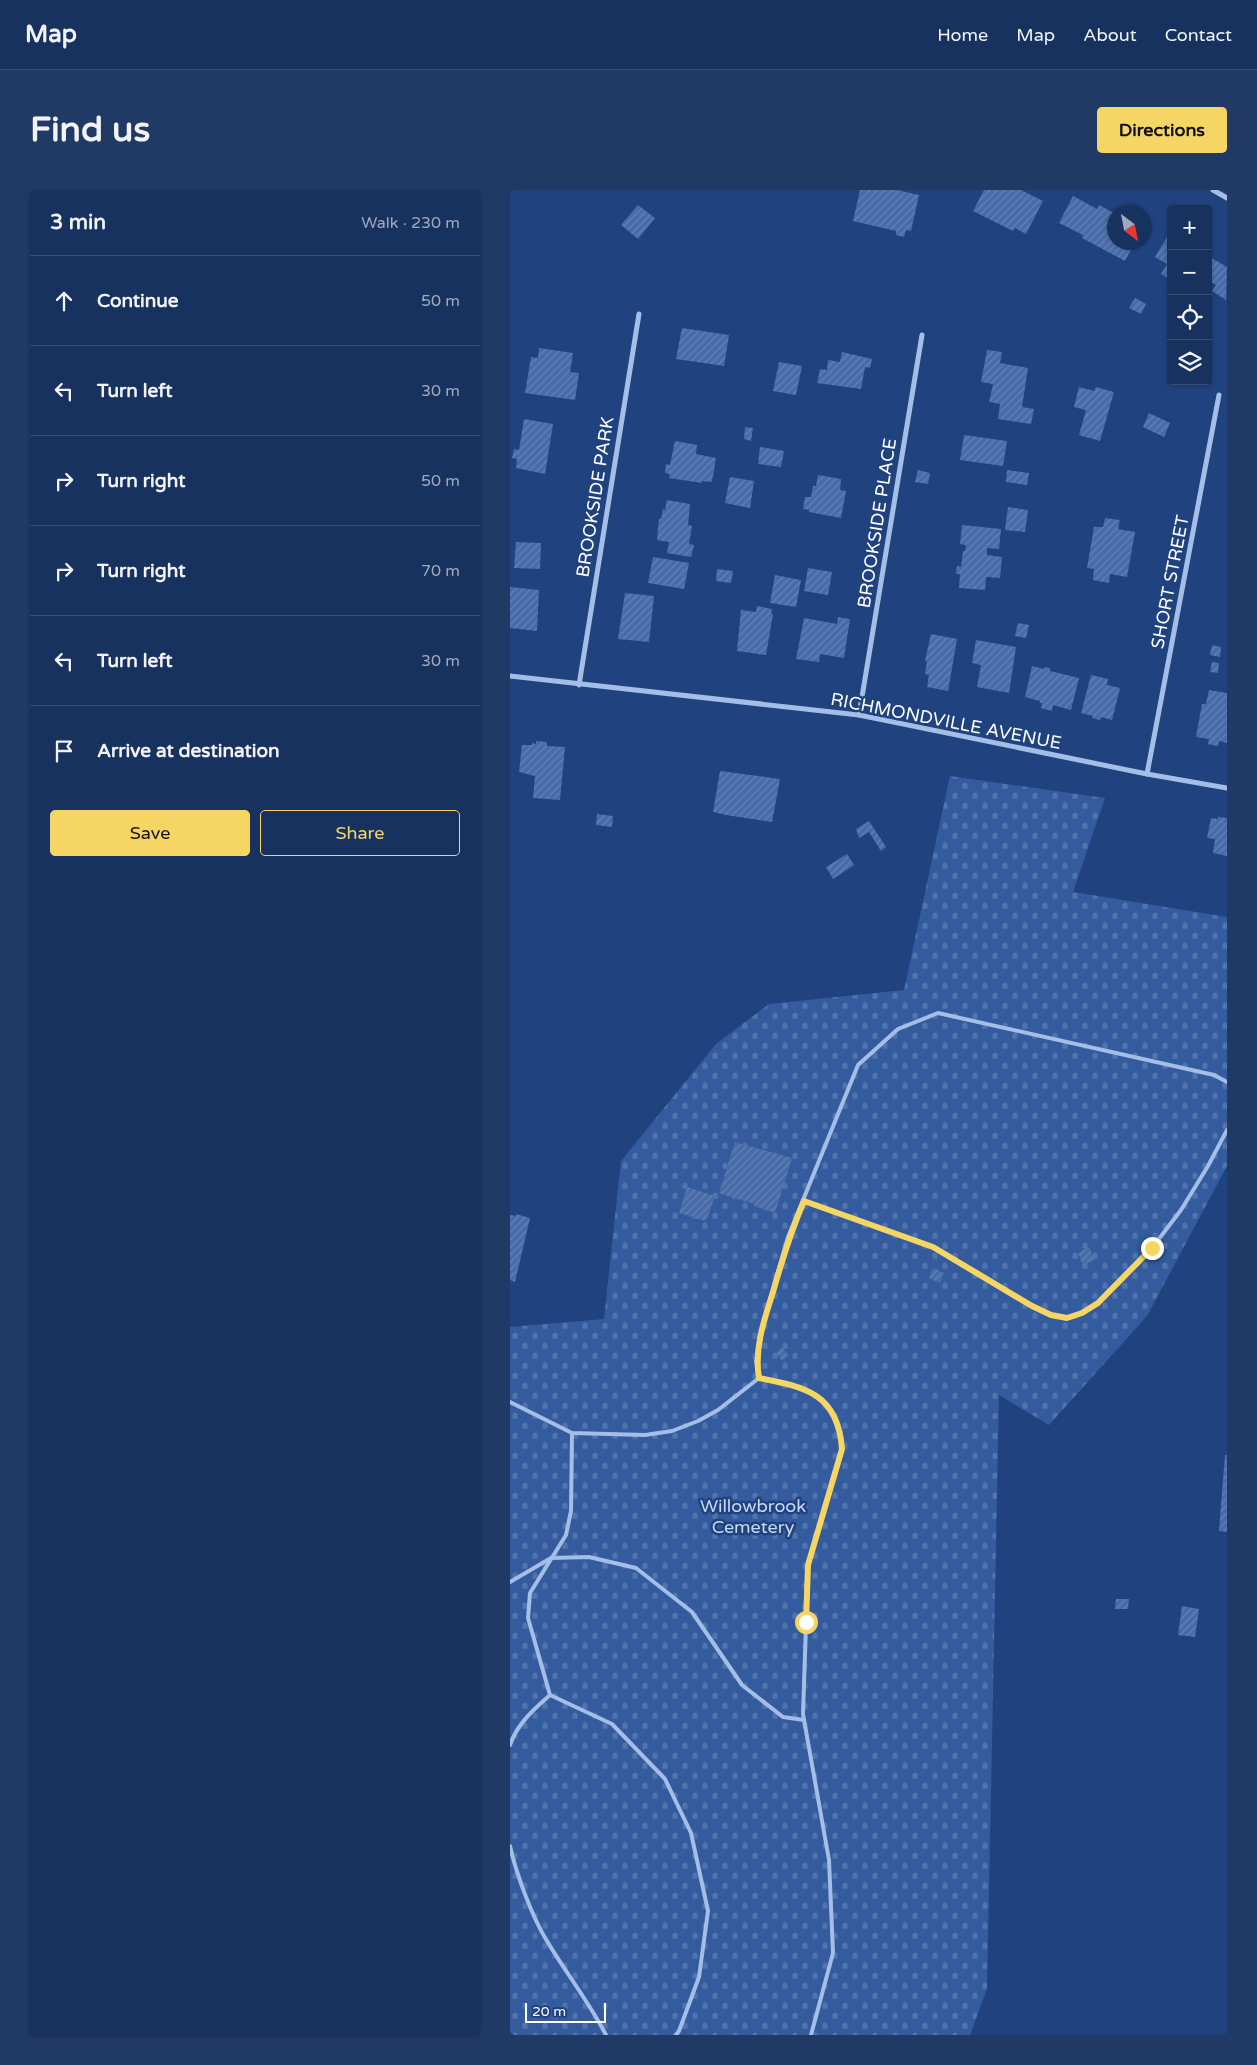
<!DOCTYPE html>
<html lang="en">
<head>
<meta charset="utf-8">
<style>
	:root { --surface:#18325f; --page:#213a65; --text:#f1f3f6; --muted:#9faabd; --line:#364d74; --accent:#f5d665 }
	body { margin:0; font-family:"Varela Round",sans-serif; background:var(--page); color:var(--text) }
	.controls { position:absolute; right:15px; top:15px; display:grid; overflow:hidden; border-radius:5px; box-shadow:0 1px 4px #0004 }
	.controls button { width:45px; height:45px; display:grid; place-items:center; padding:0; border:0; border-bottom:1px solid var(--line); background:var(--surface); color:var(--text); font:25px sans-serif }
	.compass { position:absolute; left:597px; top:15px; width:45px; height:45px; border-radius:50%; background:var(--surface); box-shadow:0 1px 4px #0004; rotate:148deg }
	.scale { position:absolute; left:15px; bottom:12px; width:81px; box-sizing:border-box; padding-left:5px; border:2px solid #fff; border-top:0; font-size:14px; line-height:18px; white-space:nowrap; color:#fff; -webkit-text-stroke:4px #20437f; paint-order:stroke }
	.stop { position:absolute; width:15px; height:15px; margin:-11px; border:4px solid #f5d665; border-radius:50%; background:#fff }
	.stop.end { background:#f5d665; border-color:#fff; box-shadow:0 1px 5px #0008 }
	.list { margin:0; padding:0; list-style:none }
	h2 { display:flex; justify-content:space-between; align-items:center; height:65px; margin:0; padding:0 20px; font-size:21px }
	h2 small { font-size:16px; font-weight:400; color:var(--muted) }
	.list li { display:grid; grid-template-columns:32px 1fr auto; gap:15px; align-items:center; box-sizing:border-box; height:90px; padding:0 20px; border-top:1px solid var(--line) }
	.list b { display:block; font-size:19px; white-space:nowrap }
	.list em { font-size:16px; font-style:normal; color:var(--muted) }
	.actions { display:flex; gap:10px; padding:15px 20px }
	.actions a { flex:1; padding:11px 0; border:1px solid var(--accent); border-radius:5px; text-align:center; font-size:18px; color:var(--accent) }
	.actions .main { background:var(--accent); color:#111 }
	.icon { flex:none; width:28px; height:28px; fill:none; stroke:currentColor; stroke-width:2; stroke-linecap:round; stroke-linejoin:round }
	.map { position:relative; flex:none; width:717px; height:1845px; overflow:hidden; border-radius:5px }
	header { display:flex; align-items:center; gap:30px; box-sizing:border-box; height:70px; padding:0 25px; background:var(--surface); border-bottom:1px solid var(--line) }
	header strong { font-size:24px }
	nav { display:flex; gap:28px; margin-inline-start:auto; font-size:18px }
	.intro { display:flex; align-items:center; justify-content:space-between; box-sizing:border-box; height:120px; padding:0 30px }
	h1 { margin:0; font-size:35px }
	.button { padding:12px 22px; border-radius:5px; background:var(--accent); color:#111; font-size:18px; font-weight:700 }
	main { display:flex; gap:30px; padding:0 30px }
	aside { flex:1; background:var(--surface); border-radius:5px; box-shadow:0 1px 4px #0004 }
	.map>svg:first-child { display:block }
	.cemetery { fill:url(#cemetery-stones) }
	.building { fill:url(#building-hatch) }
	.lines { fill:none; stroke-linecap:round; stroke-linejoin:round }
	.service { stroke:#a4bee8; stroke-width:4 }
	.minor { stroke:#a4bee8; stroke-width:5 }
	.route { stroke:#f5d665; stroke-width:6 }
	.labels { text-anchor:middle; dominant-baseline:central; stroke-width:5; stroke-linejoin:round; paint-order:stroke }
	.street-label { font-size:18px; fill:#fff; stroke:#20437f }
	.park-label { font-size:18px; fill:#c8daf6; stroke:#20437f }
</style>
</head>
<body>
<header>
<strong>Map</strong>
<nav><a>Home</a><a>Map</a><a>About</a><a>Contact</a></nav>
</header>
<div class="intro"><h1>Find us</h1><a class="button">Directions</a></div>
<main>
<aside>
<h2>3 min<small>Walk · 230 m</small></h2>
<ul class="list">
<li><svg class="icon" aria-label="ahead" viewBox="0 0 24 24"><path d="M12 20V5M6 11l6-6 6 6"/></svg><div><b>Continue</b></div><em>50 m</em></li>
<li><svg class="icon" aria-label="left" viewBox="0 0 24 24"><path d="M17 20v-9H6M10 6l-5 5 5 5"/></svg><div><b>Turn left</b></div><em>30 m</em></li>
<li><svg class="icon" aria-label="right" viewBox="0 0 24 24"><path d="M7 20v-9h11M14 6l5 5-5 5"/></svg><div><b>Turn right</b></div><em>50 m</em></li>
<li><svg class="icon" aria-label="right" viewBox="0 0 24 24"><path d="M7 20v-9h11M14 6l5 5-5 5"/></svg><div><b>Turn right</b></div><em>70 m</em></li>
<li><svg class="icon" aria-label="left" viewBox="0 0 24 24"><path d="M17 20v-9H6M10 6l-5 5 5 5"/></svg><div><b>Turn left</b></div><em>30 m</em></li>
<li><svg class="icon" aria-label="arrive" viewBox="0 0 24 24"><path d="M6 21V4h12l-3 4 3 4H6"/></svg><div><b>Arrive at destination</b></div></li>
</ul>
<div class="actions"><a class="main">Save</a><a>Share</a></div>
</aside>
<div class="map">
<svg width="717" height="1845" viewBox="0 0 717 1845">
	<defs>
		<pattern id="cemetery-stones" width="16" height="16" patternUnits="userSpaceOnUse" patternTransform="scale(1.25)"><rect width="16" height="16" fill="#335b9d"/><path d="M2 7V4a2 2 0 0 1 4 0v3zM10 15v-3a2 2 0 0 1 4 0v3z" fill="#5274ac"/></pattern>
		<pattern id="building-hatch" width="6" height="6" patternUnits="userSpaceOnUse" patternTransform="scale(1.25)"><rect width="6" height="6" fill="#486ca9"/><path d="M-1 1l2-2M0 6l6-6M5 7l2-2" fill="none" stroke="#6382b6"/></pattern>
	</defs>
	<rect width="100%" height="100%" fill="#20437f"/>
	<polygon class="cemetery" points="440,586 595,608 563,702 717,727 717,976 637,1126 539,1235 489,1205 477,1799 460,1845 0,1845 0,1137 94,1129 111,971 206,854 259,814 394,800"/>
	<g class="building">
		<polygon points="350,0 387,0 409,5 401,41 396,40 394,47 386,45 386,41 343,31"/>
		<polygon points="474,0 511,0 533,11 516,44 505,38 503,41 463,21"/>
		<polygon points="563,6 587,19 589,15 604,23 604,52 625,52 615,71 572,48 573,45 549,33"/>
		<polygon points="128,15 145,28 128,49 111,35"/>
		<polygon points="657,47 661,50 661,90 651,84 657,74 645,67"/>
		<polygon points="698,66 717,77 716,110 702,101 706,95 698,90"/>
		<polygon points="625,108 636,114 631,124 619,118"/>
		<polygon points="172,138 219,145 214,176 166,169"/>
		<polygon points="29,158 63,163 60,182 69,183 65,210 15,203 21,167 28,168"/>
		<polygon points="477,160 492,162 490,173 518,178 512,217 524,219 521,234 488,229 490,214 479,212 483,194 471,192"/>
		<polygon points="332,162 362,169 360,178 355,177 351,199 307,193 310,179 317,180 318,170 330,172"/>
		<polygon points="269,172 292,176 286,205 263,201"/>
		<polygon points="569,197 584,201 586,197 604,202 590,251 569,245 576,220 564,217"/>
		<polygon points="639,223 660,233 654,247 633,237"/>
		<polygon points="14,229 43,234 35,284 6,278 7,269 2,268 4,259 9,260"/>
		<polygon points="235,237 243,238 241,251 234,249"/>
		<polygon points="454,245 497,251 493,276 450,270"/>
		<polygon points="165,251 187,255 186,264 206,268 202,292 192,291 192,293 159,288 160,284 155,283 156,274 160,275"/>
		<polygon points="250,257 274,261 271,277 248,274"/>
		<polygon points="408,280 420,283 418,294 405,292"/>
		<polygon points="497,280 519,283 517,295 496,292"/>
		<polygon points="308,285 331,289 330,300 336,301 331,328 299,322 299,320 293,319 295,307 301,307 303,296 306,296"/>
		<polygon points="220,287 244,291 240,318 215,313"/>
		<polygon points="157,310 180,314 178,335 182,336 179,354 184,355 181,367 157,363 159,352 147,350 149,329 151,329 153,319 155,320"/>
		<polygon points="498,317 518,320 515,342 495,340"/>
		<polygon points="595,328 610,330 608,339 625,342 617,387 600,384 599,393 583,390 584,379 577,378 584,337 593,337"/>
		<polygon points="452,335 491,339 489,359 477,358 477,365 492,367 490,388 476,387 475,400 449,398 450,384 446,384 447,376 451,377 453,361 455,361 456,355 450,354"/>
		<polygon points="6,352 31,353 30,379 4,378"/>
		<polygon points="143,367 179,373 174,399 138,393"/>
		<polygon points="298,378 322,382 318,405 294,401"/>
		<polygon points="207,379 223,381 221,393 206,391"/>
		<polygon points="265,385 291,390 286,417 260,413"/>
		<polygon points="0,397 29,400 27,441 0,438"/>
		<polygon points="115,403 144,406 139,452 108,449"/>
		<polygon points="247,416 262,419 261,423 263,424 256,465 227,461 231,420 246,422"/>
		<polygon points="328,427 340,429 334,468 310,464 309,472 286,469 294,428 327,434"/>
		<polygon points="508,433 519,435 516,448 505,446"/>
		<polygon points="421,444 447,449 438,501 417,497 419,485 415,484 417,471 415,471"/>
		<polygon points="466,450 506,457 499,503 467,497 471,475 462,473"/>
		<polygon points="702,455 711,457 710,467 700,465"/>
		<polygon points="702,472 709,473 708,483 700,482"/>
		<polygon points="522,476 534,479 535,477 540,478 540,481 569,488 561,520 543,515 542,521 531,518 532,513 530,513 530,511 515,507"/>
		<polygon points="581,485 598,489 597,495 610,498 602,530 591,527 590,530 582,528 583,526 571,523"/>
		<polygon points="699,500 717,503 717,553 709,551 708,556 698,554 699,549 686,547 692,514 696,514"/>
		<polygon points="26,551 37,552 37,556 55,557 50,610 23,608 25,586 9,582 12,555 22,555 22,553 26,554"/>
		<polygon points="210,581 270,589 262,632 216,625 203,622"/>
		<polygon points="87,624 103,626 102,637 86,635"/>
		<polygon points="708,627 717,628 717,666 703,663 705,649 697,648 701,628 708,629"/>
		<polygon points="359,631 376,657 371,661 359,642 349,648 346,639"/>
		<polygon points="337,664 344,675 323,689 316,677"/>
		<polygon points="225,952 282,968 265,1023 244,1016 244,1014 209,1003"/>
		<polygon points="177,997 205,1006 196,1031 169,1023"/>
		<polygon points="6,1024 20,1028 5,1092 0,1090 0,1025 6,1026"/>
		<polygon points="579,1057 584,1070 573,1075 568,1063"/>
		<polygon points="423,1078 434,1083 430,1093 419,1088"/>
		<polygon points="272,1157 279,1166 272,1171 266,1163"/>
		<polygon points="715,1265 717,1265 717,1342 709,1341"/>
		<polygon points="606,1409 619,1409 618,1419 605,1419"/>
		<polygon points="672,1416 689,1419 685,1447 668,1445"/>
	</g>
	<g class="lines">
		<g class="service">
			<polyline points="294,1011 423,1057 522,1116 541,1125 557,1128 572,1123 588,1113 642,1058 671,1020 698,976 717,940"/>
			<polyline points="249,1188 246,1171 253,1134 278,1047 348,875 388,839 428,823 704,885 717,892"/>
			<path d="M0,1212L62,1243L135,1245L162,1241L188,1231L208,1220L249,1188C296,1197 328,1204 332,1259L298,1375L293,1524L319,1670L323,1763L301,1845"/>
			<polyline points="0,1392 41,1368 79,1367 126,1378 182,1422 232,1495 273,1527 294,1530"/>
			<polyline points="40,1505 102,1534 155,1589 181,1643 198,1721 189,1787 169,1841 166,1845"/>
			<path d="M0,1555C7,1534 24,1519 40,1505L18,1428L20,1403L56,1345L61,1321L62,1243"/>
			<path d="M0,1656C6,1683 22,1727 37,1751C56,1783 79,1812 96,1845"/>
		</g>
		<g class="minor">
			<polyline points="703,0 717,8"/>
			<polyline points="0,486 349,525 637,584 717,598"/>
			<polyline points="69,495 129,124"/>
			<polyline points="349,525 412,145"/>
			<polyline points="637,584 709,205"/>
		</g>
	</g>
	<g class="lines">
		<path class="route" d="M296,1432L298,1375L332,1259C328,1204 296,1197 249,1188C244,1159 254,1130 263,1102C272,1070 281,1041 294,1011L423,1057L522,1116L541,1125L557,1128L572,1123L588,1113L642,1058"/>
	</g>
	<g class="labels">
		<g class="street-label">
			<text transform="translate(85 307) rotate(-81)">BROOKSIDE PARK</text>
			<text transform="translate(367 333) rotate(-81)">BROOKSIDE PLACE</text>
			<text transform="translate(660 392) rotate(-79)">SHORT STREET</text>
			<text transform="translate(436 531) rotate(11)">RICHMONDVILLE AVENUE</text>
		</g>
		<g class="park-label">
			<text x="243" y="1316">Willowbrook<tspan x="243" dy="21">Cemetery</tspan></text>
		</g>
	</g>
</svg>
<div class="controls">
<button>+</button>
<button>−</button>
<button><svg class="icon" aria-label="locate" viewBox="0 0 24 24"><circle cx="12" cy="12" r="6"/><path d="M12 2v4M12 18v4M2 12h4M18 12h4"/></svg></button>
<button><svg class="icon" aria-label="layers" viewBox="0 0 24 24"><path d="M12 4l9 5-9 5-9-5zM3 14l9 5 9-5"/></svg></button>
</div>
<svg class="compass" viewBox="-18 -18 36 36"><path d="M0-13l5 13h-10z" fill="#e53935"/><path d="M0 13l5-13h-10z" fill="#9faabd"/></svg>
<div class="scale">20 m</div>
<div class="stop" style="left:296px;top:1432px"></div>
<div class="stop end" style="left:642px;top:1058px"></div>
</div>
</main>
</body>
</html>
